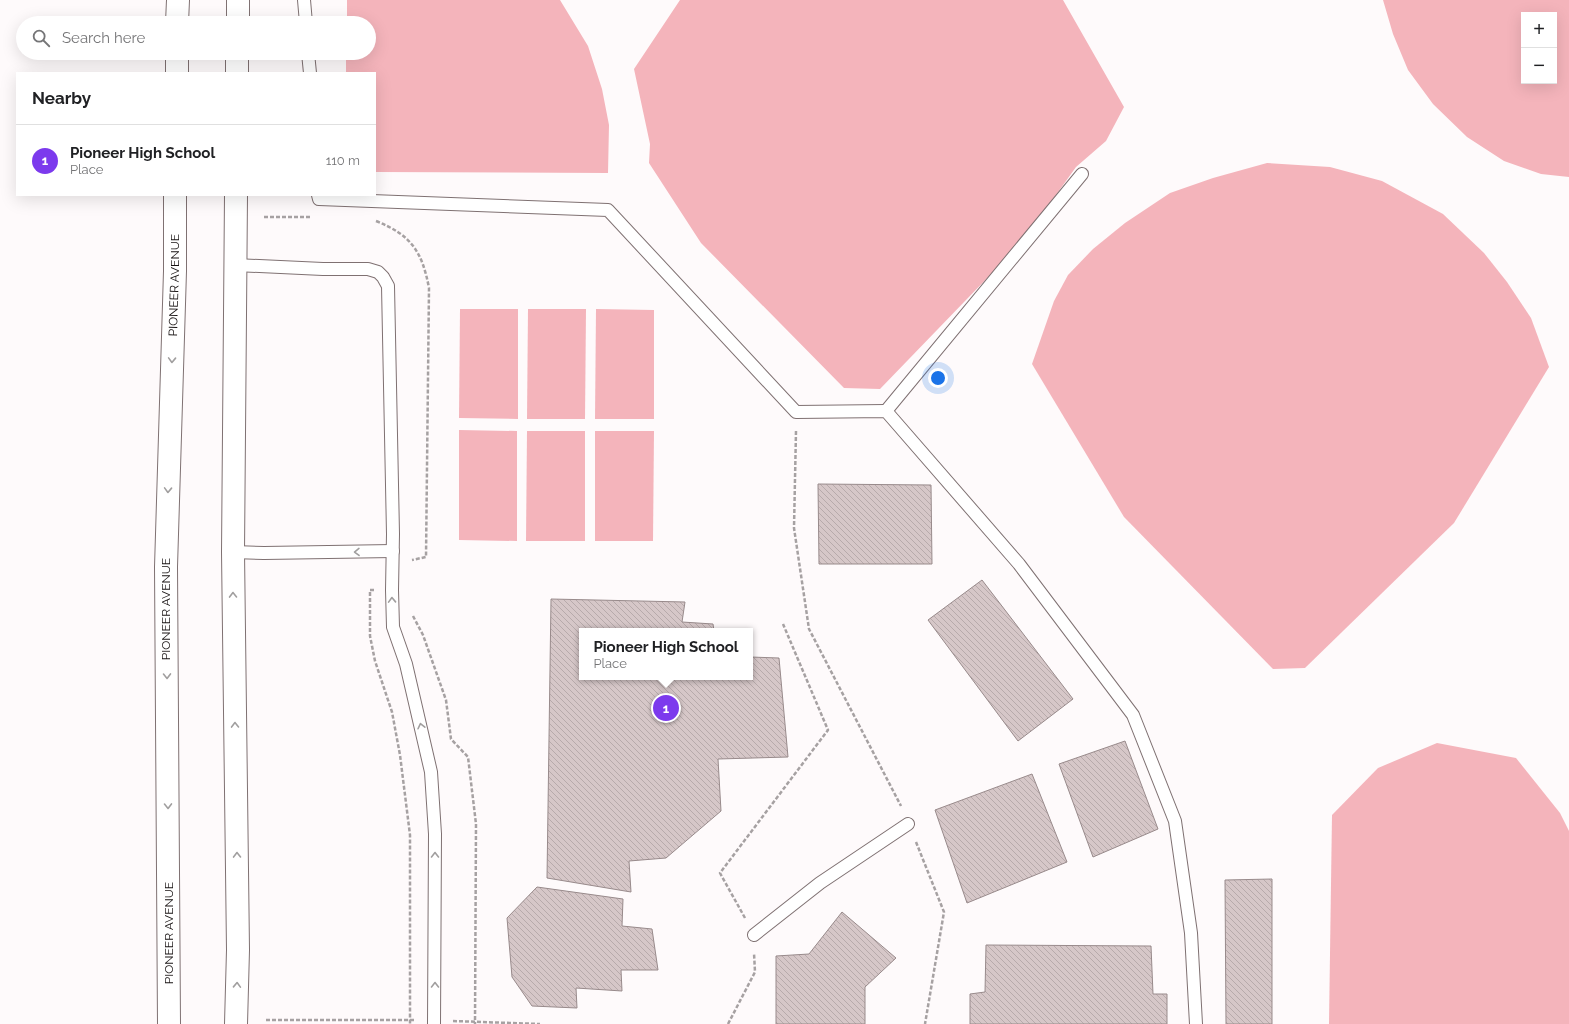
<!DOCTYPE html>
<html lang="en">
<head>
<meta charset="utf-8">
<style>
	:root { --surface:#fff; --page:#f2f2f2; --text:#202124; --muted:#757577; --line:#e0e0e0; --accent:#7c3aed }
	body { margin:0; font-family:Raleway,sans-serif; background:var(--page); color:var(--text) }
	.controls { position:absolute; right:12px; top:12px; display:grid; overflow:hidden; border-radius:0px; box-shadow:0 4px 16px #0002 }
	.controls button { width:36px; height:36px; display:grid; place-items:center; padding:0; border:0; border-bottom:1px solid var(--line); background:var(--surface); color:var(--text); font:20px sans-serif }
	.you { position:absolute; left:938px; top:378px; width:14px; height:14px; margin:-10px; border:3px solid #fff; border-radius:50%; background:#1a73e8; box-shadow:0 0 0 6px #1a73e833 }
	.badge { display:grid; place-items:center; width:26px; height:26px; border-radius:50%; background:var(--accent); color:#fff; font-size:13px; font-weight:700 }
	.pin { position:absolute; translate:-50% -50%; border:2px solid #fff; box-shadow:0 1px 4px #0006 }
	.popup { position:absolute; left:579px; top:628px; width:174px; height:52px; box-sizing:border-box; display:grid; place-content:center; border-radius:0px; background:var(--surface); filter:drop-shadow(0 1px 3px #0005); font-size:13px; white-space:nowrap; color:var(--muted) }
	.popup b { font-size:15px; color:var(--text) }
	.popup::after { content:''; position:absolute; left:50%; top:100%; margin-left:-8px; border:8px solid transparent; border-top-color:var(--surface) }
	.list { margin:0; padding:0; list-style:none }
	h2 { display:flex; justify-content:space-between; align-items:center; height:52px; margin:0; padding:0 16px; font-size:17px }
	h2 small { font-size:13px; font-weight:400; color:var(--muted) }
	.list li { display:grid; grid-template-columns:26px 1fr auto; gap:12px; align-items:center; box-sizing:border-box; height:72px; padding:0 16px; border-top:1px solid var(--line) }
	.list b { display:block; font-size:15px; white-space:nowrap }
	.list p { margin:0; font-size:13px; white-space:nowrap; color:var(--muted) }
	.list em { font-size:13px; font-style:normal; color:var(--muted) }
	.icon { flex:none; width:22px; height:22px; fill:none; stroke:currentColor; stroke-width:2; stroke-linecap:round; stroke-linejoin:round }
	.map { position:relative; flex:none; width:1569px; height:1024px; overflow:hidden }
	.search { position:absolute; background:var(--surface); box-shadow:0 4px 16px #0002; left:16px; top:16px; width:360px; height:44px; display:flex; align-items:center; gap:10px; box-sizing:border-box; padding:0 14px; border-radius:22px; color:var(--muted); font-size:15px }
	.panel { position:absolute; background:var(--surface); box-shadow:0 4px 16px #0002; left:16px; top:72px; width:360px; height:124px; border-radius:0px }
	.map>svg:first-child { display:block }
	.garden { fill:#f4b4bb; fill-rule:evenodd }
	.building { fill:url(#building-back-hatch); stroke:#988a8b }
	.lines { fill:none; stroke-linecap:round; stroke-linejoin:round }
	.service-casing { stroke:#7f7172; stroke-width:14 }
	.tertiary-casing { stroke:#7f7172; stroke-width:24 }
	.path { stroke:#a6a1a2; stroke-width:2.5; stroke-dasharray:4 2; stroke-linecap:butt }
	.service { stroke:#fff; stroke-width:12 }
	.tertiary { stroke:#fff; stroke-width:22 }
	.oneway { stroke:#a19f9f }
	.labels { text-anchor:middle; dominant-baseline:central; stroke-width:3; stroke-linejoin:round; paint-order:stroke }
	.street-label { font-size:12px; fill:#151010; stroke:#fff }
</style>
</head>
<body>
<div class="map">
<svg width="1569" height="1024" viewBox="0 0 1569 1024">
	<defs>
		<pattern id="building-back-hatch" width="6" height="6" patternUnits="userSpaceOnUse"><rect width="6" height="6" fill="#d6c7c8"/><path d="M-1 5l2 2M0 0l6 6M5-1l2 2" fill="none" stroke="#b7aaab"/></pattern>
	</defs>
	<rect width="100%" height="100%" fill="#fefafb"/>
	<g class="garden">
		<polygon points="347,0 560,0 588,46 602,89 609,125 608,173 375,172 375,73 346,73 346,53 369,53 369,23 347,23"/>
		<polygon points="680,0 1063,0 1124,107 1106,141 1076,167 1023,241 880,389 844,388 701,243 649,163 650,144 634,69"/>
		<path d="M1383,0H1569V177L1541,174L1504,161L1467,137L1433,104L1408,70L1393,34ZM1524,15H1554V81H1524Z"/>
		<polygon points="1267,163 1330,167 1382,181 1443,214 1484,253 1507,282 1531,318 1549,367 1454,523 1305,668 1273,669 1124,517 1032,364 1054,301 1068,275 1093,249 1125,223 1170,193 1213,178"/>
		<polygon points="460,309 518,309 518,419 459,418"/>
		<polygon points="528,309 586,309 585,419 527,419"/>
		<polygon points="596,309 654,310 654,419 595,419"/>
		<polygon points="459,430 517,431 517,541 459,540"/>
		<polygon points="527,431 585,431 585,541 526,541"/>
		<polygon points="595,431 654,431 653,541 595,541"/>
		<polygon points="1437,743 1516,758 1560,813 1569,831 1569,1024 1329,1024 1332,815 1378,768"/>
	</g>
	<g class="building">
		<polygon points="818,484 931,485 932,564 819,564"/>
		<polygon points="982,580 1073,699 1018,741 928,620"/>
		<polygon points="551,599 685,602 682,622 713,624 714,631 582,631 582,677 750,677 750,657 779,658 788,757 718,759 721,811 666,858 629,861 631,892 547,878"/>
		<polygon points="1125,741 1158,829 1093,857 1059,764"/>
		<polygon points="1032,774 1067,862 967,903 935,810"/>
		<polygon points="1272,879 1272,1024 1226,1024 1225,880"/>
		<polygon points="537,887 623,899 622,926 652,929 658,970 621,970 622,991 576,988 577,1008 532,1006 512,977 507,918"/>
		<polygon points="842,912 896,958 865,987 865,1024 776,1024 776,956 809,954"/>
		<polygon points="986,945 1151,946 1153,994 1167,994 1167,1024 970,1024 970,994 985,992"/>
	</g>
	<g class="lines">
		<g class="service-casing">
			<g id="service">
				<polyline points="304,0 306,23"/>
				<polyline points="308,53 310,73"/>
				<polyline points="318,195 319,199 608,210 796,412 886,411 1019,564 1133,715 1175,821 1191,933 1196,1024"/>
				<polyline points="235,265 323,269 368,269 378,272 383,277 388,286 393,534 392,590 393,627 406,664 431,772 435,834 434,1024"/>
				<polyline points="886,411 1082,174"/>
				<polyline points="233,552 264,553 393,551"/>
				<polyline points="754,935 820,883 908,824"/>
			</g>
		</g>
		<g class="tertiary-casing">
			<g id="tertiary">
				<polyline points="177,23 178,0"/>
				<polyline points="238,23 238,0"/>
				<polyline points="177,73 177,53"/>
				<polyline points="237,73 237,53"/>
				<path id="s1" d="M169,1024L166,567L175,271V195"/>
				<polyline points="236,1024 238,950 233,552 236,195"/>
			</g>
		</g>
		<g class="path">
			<polyline points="264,217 311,217"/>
			<path d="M376,221C411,235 422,251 429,288L426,557L412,560"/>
			<polyline points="796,431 794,528 809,629 901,806"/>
			<polyline points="374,590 370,590 370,636 375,661 392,712 400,755 410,835 410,1024"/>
			<polyline points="413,616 423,635 446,700 451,739 468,757 476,824 475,1024"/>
			<polyline points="916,842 944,912 925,1024"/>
			<polyline points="745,918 720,873 828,730 783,624"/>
			<polyline points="266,1020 416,1020"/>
			<polyline points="453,1021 540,1024"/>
			<polyline points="728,1024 755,972 754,953"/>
		</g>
		<use href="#service" class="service"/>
		<use href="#tertiary" class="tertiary"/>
	</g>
	<defs><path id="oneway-chevron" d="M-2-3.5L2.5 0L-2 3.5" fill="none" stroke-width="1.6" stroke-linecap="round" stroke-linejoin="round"/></defs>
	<g class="oneway">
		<use href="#oneway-chevron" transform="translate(172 360) rotate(92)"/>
		<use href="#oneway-chevron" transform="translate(168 490) rotate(92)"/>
		<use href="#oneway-chevron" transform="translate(357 552) rotate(179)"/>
		<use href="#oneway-chevron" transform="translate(233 595) rotate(-91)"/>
		<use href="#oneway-chevron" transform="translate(392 600) rotate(-92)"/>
		<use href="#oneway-chevron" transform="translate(167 676) rotate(89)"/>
		<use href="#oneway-chevron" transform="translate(235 725) rotate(-91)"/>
		<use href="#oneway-chevron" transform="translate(421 726) rotate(-103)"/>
		<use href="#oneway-chevron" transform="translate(168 806) rotate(89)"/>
		<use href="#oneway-chevron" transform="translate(237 855) rotate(-91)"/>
		<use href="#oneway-chevron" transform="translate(435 855) rotate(-90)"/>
		<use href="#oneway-chevron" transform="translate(237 985) rotate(-88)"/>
		<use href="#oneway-chevron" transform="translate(435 985) rotate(-90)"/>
	</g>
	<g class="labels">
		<g class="street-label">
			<text stroke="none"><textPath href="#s1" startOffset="739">PIONEER AVENUE</textPath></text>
			<text transform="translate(166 609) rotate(-90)">PIONEER AVENUE</text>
			<text transform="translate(169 933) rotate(-90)">PIONEER AVENUE</text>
		</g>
	</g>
</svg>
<div class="controls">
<button>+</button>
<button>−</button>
</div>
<div class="you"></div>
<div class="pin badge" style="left:666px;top:708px">1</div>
<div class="popup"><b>Pioneer High School</b>Place</div>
<div class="search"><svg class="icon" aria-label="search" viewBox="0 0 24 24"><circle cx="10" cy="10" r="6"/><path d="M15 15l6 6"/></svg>Search here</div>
<section class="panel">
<h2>Nearby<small></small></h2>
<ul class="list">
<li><span class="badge">1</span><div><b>Pioneer High School</b><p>Place</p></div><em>110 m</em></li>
</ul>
</section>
</div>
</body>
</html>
